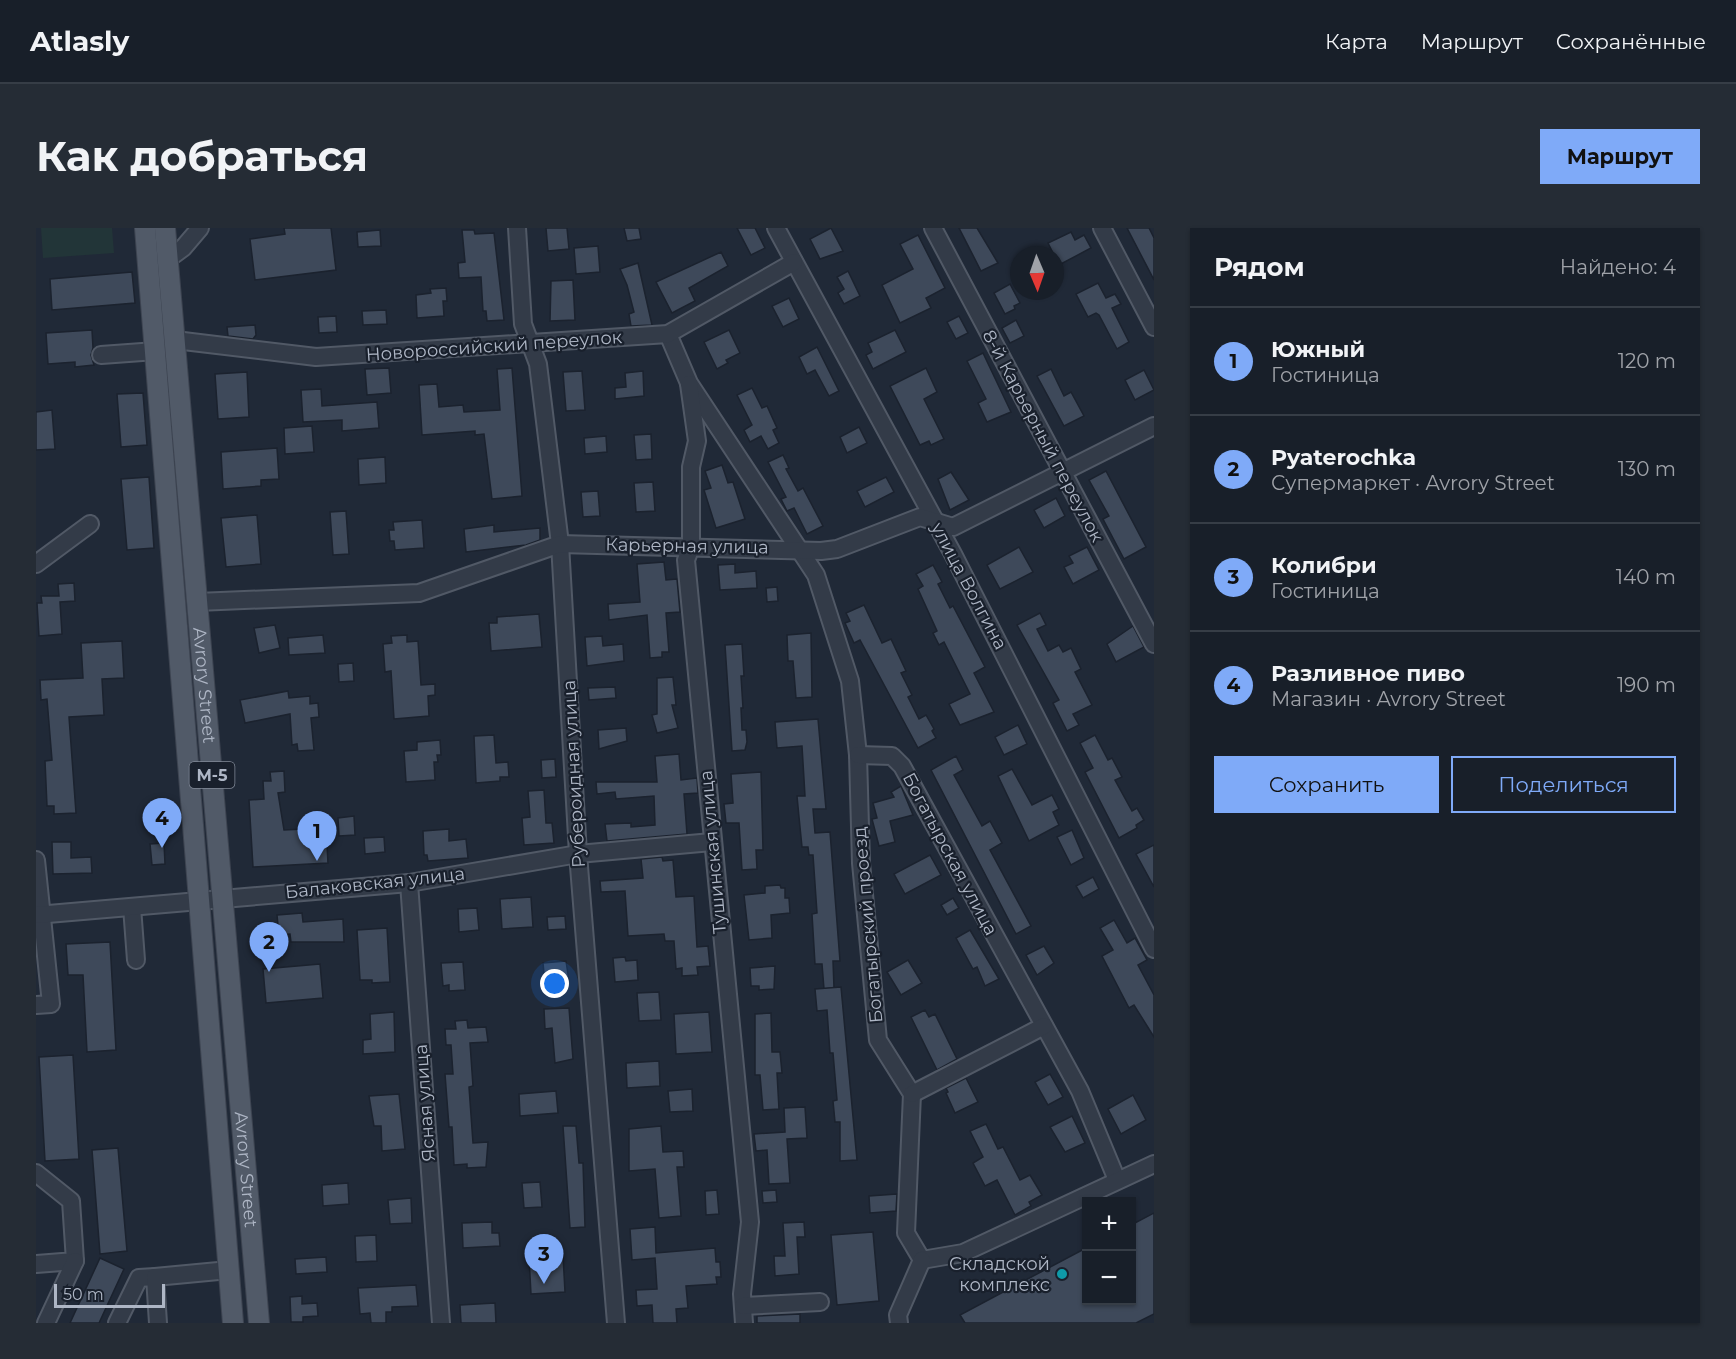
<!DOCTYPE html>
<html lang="ru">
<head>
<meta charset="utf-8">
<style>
	:root { --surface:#181f29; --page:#252c35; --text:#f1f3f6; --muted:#9fa2a8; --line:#363d46; --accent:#7faaf8 }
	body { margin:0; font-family:Montserrat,sans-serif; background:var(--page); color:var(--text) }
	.controls { position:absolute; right:18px; bottom:18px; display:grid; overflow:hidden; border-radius:0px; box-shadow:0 2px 4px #0004 }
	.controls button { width:54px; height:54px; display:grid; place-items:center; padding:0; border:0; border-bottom:2px solid var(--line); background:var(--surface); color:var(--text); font:30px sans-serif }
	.compass { position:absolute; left:974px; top:18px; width:54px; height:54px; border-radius:50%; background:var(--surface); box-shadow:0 2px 4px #0004; rotate:178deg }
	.scale { position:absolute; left:18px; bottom:15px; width:111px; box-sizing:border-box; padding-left:6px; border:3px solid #aeb6c5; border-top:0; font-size:16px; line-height:21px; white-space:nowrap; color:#aeb6c5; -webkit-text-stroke:4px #19202c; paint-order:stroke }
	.you { position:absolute; left:519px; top:756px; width:21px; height:21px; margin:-15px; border:4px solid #fff; border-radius:50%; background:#1a73e8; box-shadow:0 0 0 9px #1a73e833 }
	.badge { display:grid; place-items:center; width:39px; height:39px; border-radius:50%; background:var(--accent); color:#111; font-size:20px; font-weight:700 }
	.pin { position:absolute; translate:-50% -50px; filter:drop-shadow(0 2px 3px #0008) }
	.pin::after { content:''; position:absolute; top:32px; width:21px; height:18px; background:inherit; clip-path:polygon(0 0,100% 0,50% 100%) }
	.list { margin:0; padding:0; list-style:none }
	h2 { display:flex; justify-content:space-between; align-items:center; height:78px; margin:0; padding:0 24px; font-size:26px }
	h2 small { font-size:20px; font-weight:400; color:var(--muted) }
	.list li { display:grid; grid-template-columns:39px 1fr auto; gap:18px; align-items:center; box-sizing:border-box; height:108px; padding:0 24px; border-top:2px solid var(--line) }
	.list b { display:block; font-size:22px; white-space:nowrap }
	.list p { margin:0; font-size:20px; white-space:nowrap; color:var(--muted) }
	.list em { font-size:20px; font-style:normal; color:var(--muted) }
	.actions { display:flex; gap:12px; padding:18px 24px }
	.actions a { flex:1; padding:14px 0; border:2px solid var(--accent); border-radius:0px; text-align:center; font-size:21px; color:var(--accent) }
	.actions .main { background:var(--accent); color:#111 }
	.map { position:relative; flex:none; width:1118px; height:1095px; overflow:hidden; border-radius:0px }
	header { display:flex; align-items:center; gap:36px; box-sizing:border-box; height:84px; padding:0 30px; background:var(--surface); border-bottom:2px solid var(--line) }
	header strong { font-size:28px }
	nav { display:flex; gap:33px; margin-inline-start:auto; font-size:21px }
	.intro { display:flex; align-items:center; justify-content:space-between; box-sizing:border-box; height:144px; padding:0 36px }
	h1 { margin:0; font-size:42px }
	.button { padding:15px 27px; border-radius:0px; background:var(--accent); color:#111; font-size:21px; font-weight:700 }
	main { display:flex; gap:36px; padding:0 36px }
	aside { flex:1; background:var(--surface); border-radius:0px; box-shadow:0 2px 4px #0004 }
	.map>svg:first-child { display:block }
	.green { fill:#223538 }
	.building { fill:#3e495a; stroke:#1b222e; stroke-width:1.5 }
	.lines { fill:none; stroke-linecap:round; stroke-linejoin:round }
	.minor-casing { stroke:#515966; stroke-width:20 }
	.major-casing { stroke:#3d4451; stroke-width:22 }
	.minor { stroke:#333b48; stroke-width:16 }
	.major { stroke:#515a68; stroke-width:20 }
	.culture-dot { fill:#0f9aa8; stroke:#19202c; stroke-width:2 }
	.labels { text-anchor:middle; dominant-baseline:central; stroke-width:4.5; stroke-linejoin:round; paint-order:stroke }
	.shield { fill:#19202c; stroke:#818997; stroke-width:1.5 }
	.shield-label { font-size:16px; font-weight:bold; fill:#aeb6c5 }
	.street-label { font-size:18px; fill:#aeb6c5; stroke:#19202c }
	.poi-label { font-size:18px; fill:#aeb6c5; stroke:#19202c; text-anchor:end }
</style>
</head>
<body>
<header>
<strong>Atlasly</strong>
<nav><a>Карта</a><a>Маршрут</a><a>Сохранённые</a></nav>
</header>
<div class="intro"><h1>Как добраться</h1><a class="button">Маршрут</a></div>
<main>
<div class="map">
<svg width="1118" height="1095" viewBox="0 0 1118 1095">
	<rect width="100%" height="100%" fill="#202937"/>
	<polygon class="green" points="5,0 76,0 78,25 7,30"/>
	<g class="building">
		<polygon points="248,0 295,0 300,42 219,52 214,11 249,6"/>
		<polygon points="510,0 531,0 533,21 512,23"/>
		<polygon points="588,0 603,0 605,11 591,13"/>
		<polygon points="701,0 719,0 729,20 715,27"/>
		<polygon points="795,0 807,23 784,31 774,11"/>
		<polygon points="923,0 941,0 962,35 945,43"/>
		<polygon points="1091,0 1113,0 1118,10 1118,52"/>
		<polygon points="344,2 345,18 322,19 321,4"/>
		<polygon points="426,2 438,2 439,6 458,5 468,92 451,93 450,83 447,83 445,49 423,50 422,35 429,34"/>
		<polygon points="1035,4 1039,12 1048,7 1055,20 1023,37 1012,15"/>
		<polygon points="882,7 909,60 890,70 895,80 864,95 846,57 877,41 864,16"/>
		<polygon points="562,18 564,44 540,46 538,20"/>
		<polygon points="685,24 692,38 653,60 659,73 636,85 620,54"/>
		<polygon points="602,35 616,97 595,98 593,86 598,84 591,57 584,41"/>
		<polygon points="812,43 824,68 808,76 802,65 808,61 801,49"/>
		<polygon points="96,44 99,75 16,82 14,51"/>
		<polygon points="537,52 539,92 514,93 515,53"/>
		<polygon points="1062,55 1070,70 1079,66 1085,76 1076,80 1093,114 1081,121 1063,87 1060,85 1052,89 1040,66"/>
		<polygon points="974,56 984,75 978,78 979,81 969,86 958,65"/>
		<polygon points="410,60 411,73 407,73 408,88 381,90 380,67 395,65 394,61"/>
		<polygon points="753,70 763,91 747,99 736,78"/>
		<polygon points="350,82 351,96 327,97 326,83"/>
		<polygon points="300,88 301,104 283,105 282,89"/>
		<polygon points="923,88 932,105 920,111 911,94"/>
		<polygon points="980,92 988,108 974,115 966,100"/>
		<polygon points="219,97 220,107 217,111 192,108 191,99"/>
		<polygon points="56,102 57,120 55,127 58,137 39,139 39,134 12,136 10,105"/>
		<polygon points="693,102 704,125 690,132 692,135 681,141 668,114"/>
		<polygon points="859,102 870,124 837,141 830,127 836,124 832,115"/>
		<polygon points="781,119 803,163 793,168 779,142 771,146 763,129"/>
		<polygon points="947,125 975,184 951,194 942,175 950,171 931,133"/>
		<polygon points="353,140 355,165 331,167 329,141"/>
		<polygon points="476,140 486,268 456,271 448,206 439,207 439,203 386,207 383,157 401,156 403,179 427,177 428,184 464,182 461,141"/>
		<polygon points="890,140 901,164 888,171 908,211 895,217 893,213 884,217 854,158"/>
		<polygon points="1015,141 1028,168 1035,164 1048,188 1028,198 1001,148"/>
		<polygon points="1108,142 1118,162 1099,172 1089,152"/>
		<polygon points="546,143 549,182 530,183 527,144"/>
		<polygon points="607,143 608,168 579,171 579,160 590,159 589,145"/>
		<polygon points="211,144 213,189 182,191 179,146"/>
		<polygon points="716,160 726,180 731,178 741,200 737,202 743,215 732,221 725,208 714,214 708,202 716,197 701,167"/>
		<polygon points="285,161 286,178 341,174 343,200 306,203 306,192 267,194 265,162"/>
		<polygon points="107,165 111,217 85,219 81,166"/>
		<polygon points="16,182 19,221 0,222 0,184"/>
		<polygon points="276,198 278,224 249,226 248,200"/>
		<polygon points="823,199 831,215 811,225 804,209"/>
		<polygon points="615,206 616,231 600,232 598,207"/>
		<polygon points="570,208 571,224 549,226 548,210"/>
		<polygon points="241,220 243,251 225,252 225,258 187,261 185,224"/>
		<polygon points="747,227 753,240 750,241 762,263 767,260 787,298 771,306 758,280 751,283 745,271 750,269 732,234"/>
		<polygon points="349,229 350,255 323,257 322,231"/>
		<polygon points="686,237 692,255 697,254 709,291 680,300 668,262 675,260 669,243"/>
		<polygon points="1070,243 1110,319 1088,331 1067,291 1073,288 1053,252"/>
		<polygon points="915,244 933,272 914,282 902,251"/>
		<polygon points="113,249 118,320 91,322 85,251"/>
		<polygon points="850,249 858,264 829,279 821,263"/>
		<polygon points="617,254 619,283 600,284 598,255"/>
		<polygon points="562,263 564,288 547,289 545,264"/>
		<polygon points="1020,270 1029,288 1008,300 998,282"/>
		<polygon points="310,283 313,326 297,327 294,284"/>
		<polygon points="221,287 225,336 190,339 185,290"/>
		<polygon points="386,292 388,320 359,322 358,313 354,313 353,302 358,302 357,294"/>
		<polygon points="458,297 458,304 504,300 504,312 490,317 430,324 428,301"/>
		<polygon points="983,319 997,344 964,361 951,337"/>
		<polygon points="1051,319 1063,342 1037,356 1028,339 1037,335 1033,328"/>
		<polygon points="628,334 630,352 641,351 644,384 630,385 633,424 626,424 626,429 614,430 611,387 573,392 572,376 604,374 601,336"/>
		<polygon points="699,336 699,345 720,343 721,360 684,362 682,337"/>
		<polygon points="897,337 906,354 902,356 914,380 917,378 949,439 938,445 958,484 924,497 913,476 934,466 908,414 903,417 897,405 901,403 882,361 887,358 880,346"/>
		<polygon points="38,355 39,373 24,374 26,406 3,408 1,375 6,375 5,368 23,368 22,356"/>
		<polygon points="741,359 742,373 731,374 730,360"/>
		<polygon points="828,377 846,415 855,411 870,443 865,445 876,467 872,469 883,491 890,487 898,501 896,503 900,510 882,520 824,412 818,415 809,395 814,393 810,385"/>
		<polygon points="1004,385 1010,397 1001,401 1012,423 1023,417 1027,424 1035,420 1045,441 1039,444 1056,477 1037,486 1043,497 1031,503 1017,475 1023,472 981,397"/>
		<polygon points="503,386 506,419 455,423 453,395 461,395 461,389"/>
		<polygon points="239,397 244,420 223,425 218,400"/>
		<polygon points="1097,398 1108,419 1080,434 1071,416"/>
		<polygon points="775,405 776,469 760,470 757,433 752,433 751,407"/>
		<polygon points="287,407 289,425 253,427 252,410"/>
		<polygon points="371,407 371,414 382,413 385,457 399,456 399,467 392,468 393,488 358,491 355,443 349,444 347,416 356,415 355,408"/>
		<polygon points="566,408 567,418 587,416 588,433 551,438 549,409"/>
		<polygon points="86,413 88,450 66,451 68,487 33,489 40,585 18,586 18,578 11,578 9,533 16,532 11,471 5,472 4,452 47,450 45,415"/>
		<polygon points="706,416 708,448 705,448 707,480 705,480 706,502 710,502 711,514 709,522 696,523 689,417"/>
		<polygon points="317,435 318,453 303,454 302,436"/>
		<polygon points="637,449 640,477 636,477 642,500 621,505 616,487 621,486 621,450"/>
		<polygon points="579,459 580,470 553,472 552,460"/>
		<polygon points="252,463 253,470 274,468 274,476 282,475 283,489 275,490 278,522 262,523 261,516 256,517 254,486 209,495 204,472"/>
		<polygon points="782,491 790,581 777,581 779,605 794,604 804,733 797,733 798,760 788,761 786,736 779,736 776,686 781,685 777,627 773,627 772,619 766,619 763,589 761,568 769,568 766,518 741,520 739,494"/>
		<polygon points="982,497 991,516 968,527 959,509"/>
		<polygon points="590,500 591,513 563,521 562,502"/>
		<polygon points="458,507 460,535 472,534 473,549 464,549 464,553 440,555 438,508"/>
		<polygon points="1059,507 1072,532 1076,530 1086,549 1079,552 1096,583 1101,580 1108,592 1100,597 1101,600 1083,610 1049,544 1057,540 1044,515"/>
		<polygon points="404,512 405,527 401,527 402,534 398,534 399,552 370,554 368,523 381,522 381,514"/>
		<polygon points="643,526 645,552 661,550 662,565 648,566 651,606 571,613 569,596 595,595 595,599 619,597 618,568 580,571 579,564 561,566 560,554 621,554 619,528"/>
		<polygon points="920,528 927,542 918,547 946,598 954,593 966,615 954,622 995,698 980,706 895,542"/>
		<polygon points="519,531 520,549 506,550 505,532"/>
		<polygon points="976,541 996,577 1016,567 1023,581 1017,584 1023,597 993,613 962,548"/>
		<polygon points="248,543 249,564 242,565 248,602 290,600 292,635 217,639 213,572 228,571 227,553 235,553 234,544"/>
		<polygon points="725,544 727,622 720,622 721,641 706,642 703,595 690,595 688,576 697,575 695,546"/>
		<polygon points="865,558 877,587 854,593 859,614 843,618 836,591 841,590 837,575 858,569 855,564"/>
		<polygon points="508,562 510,595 516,595 518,615 488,617 486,590 494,589 492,563"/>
		<polygon points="318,588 319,607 303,608 302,590"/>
		<polygon points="413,601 413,613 430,611 432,630 392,633 391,627 388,627 387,603"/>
		<polygon points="1036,602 1048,630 1035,637 1021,609"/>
		<polygon points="348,609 349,624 329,626 328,610"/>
		<polygon points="16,614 35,614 35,630 55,629 56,645 17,646"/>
		<polygon points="128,615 129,636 116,637 114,616"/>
		<polygon points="1118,617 1118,659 1100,626"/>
		<polygon points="894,627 905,647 869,666 858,646"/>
		<polygon points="626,629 627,633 637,632 640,669 658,668 661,719 672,718 674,738 661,739 662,747 646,748 646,740 640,741 638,713 629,713 628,706 592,708 589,663 565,664 564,653 607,650 605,631"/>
		<polygon points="1057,649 1063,661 1047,670 1040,658"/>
		<polygon points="744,657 745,660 749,660 749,670 753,670 754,685 735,687 736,710 713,712 708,667 729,665 729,658"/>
		<polygon points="495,669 497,699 466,701 464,671"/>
		<polygon points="917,670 923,680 911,687 905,677"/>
		<polygon points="441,680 443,702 423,704 422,681"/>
		<polygon points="266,685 267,694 307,691 308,714 255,714 254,706 243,707 241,687"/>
		<polygon points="529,688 530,701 512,702 511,689"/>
		<polygon points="1078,692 1091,715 1099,710 1111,732 1102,737 1118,767 1118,809 1098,777 1093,780 1066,728 1077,722 1064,700"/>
		<polygon points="351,700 354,754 336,755 336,752 324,752 321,702"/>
		<polygon points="934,702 963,751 949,758 941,739 937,741 920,710"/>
		<polygon points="74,714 80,822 51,824 47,747 32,747 30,716"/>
		<polygon points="1008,718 1018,735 1001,747 990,727"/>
		<polygon points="589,729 590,733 601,732 602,752 579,754 577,730"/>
		<polygon points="872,732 886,755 865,767 851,744"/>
		<polygon points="530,733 533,753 509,756 507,735"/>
		<polygon points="427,734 429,762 413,763 413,757 407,758 405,735"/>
		<polygon points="284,736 287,770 230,775 227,741"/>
		<polygon points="739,738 738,761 723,762 723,758 715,758 714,740"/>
		<polygon points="805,759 821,932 804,933 804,894 799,894 797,873 801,872 797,825 794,825 791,782 781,783 779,761"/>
		<polygon points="623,764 625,792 603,793 601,765"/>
		<polygon points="533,780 537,831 519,835 516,800 509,801 508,781"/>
		<polygon points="889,782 893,789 899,786 921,831 901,842 875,789"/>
		<polygon points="358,784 359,824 327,826 327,812 335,811 334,786"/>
		<polygon points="673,784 676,824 640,826 638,786"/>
		<polygon points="735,785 736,824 744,824 746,845 741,845 743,881 727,882 724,847 719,847 719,786"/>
		<polygon points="431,792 432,800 450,799 452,814 434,815 437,858 433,859 437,915 452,914 450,939 431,940 431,936 418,937 416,899 413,899 409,846 417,846 415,817 410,817 409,801 420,801 419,793"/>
		<polygon points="37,827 43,931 9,933 3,829"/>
		<polygon points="623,833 624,858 591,860 590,835"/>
		<polygon points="1014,846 1027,869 1012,877 999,854"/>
		<polygon points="930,850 942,874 919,885 910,865 912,864 910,860"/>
		<polygon points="656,861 657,883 634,884 632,863"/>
		<polygon points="520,863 522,885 484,888 483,866"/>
		<polygon points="363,866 369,921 346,923 345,898 338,898 333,868"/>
		<polygon points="1097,867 1110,892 1085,906 1072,881"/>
		<polygon points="769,879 771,910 751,911 754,955 733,956 731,922 720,923 718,906 749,904 748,880"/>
		<polygon points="1036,888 1049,915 1029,924 1014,899"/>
		<polygon points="950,896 962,921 967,919 984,952 994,947 1006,967 993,974 995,978 979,987 961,952 949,958 937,935 947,929 934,903"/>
		<polygon points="527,898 540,898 543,935 547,935 549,999 534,1000"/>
		<polygon points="625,898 627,924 647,923 648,939 641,939 645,988 623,990 619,941 593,943 593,901"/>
		<polygon points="82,920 91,1023 64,1026 56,922"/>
		<polygon points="504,954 506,979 488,980 486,955"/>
		<polygon points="312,955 313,976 287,978 286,957"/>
		<polygon points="681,962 683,986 670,987 669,963"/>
		<polygon points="740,962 741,974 727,975 726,963"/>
		<polygon points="861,966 860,983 834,985 833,968"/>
		<polygon points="375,970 376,995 354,996 352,972"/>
		<polygon points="1118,985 1118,1086 1100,1095 929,1095 924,1087 1050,1020 1050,1072 1095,1072 1095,997"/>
		<polygon points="456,994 456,1005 463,1005 464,1018 427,1020 426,995"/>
		<polygon points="768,994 769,1009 761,1009 763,1046 739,1048 738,1028 749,1028 747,995"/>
		<polygon points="619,999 620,1025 679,1020 680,1034 684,1034 685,1049 680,1049 681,1056 650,1058 652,1080 640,1081 641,1095 617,1095 616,1077 601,1078 600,1062 621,1061 619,1030 596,1032 594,1001"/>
		<polygon points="837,1004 843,1073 801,1077 795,1007"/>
		<polygon points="340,1007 341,1033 320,1034 319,1008"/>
		<polygon points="527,1027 529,1064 495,1066 493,1029"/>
		<polygon points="290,1029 291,1044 260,1046 259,1031"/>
		<polygon points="64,1030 88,1041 63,1095 34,1095"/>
		<polygon points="380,1057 382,1078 356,1079 356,1084 350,1084 350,1095 335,1095 334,1085 324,1086 322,1060"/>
		<polygon points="266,1068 266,1076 281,1075 282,1088 267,1089 267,1094 255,1094 254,1069"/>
		<polygon points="459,1075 460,1095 425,1095 424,1077"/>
		<polygon points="764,1086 764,1095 721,1095 721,1088"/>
	</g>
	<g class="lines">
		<g class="minor-casing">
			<g id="minor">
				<polyline points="481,0 487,96 502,136 524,316 542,626 580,1095"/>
				<polyline points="740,0 917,326 1118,721"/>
				<polyline points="897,0 1118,416"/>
				<polyline points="1066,0 1118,99"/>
				<polyline points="132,31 147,20 164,0"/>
				<polyline points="632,106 653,155 780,347 814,453 822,527 825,635 842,812 876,866 870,1005 886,1032"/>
				<polyline points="139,112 280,129 632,106 758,34"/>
				<polyline points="65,127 120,123"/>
				<polyline points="653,156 661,213 655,239 655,319 650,332 714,994 706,1066 708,1095"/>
				<polyline points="0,336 54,296"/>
				<polyline points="161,374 383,365 524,316 785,323 801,321 884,289 917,299 1118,198"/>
				<polyline points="822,527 856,528 866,538 1044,863 1081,952"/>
				<polyline points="0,632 15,776 0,777"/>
				<polyline points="373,655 405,1095"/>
				<polyline points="96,679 100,732"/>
				<polyline points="0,687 373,655 542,626 676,614"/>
				<polyline points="876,866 1008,798"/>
				<polyline points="0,945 35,973 39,1033 0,1036"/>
				<polyline points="886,1032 927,1025 1118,936"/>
				<polyline points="707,1078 784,1074"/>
				<polyline points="10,1095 39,1033"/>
				<polyline points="81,1095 103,1050 119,1049"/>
				<polyline points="122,1095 119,1049 193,1042"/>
				<polyline points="863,1095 862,1087 886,1032"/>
			</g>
		</g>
		<g class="major-casing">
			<g id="major">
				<polyline points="109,0 197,1095"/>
				<path id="s1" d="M129,0L223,1095"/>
			</g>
		</g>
		<use href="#minor" class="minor"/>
		<use href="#major" class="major"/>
	</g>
	<circle class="culture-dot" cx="1026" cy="1046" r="6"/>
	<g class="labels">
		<rect class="shield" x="153.5" y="534" width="45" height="26" rx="4.5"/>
		<g class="shield-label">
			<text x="176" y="547">М-5</text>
		</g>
		<g class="street-label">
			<text transform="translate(458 118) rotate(-4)">Новороссийский переулок</text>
			<text transform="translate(1007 208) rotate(62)">8-й Карьерный переулок</text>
			<text transform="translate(651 318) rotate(1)">Карьерная улица</text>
			<text transform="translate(933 358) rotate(62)">улица Волгина</text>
			<text stroke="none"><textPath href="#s1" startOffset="459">Avrory Street</textPath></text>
			<text transform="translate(538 546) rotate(-93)">Рубероидная улица</text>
			<text transform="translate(677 624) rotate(-95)">Тушинская улица</text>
			<text transform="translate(914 626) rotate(62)">Богатырская улица</text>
			<text transform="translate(339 655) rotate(-6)">Балаковская улица</text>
			<text transform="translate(832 697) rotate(-95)">Богатырский проезд</text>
			<text transform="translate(389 875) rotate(-94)">Ясная улица</text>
			<text stroke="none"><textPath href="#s1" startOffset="945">Avrory Street</textPath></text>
		</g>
		<g class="poi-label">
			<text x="1014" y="1036">Складской<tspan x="1014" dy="21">комплекс</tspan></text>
		</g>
	</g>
</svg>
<div class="controls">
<button>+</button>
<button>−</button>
</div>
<svg class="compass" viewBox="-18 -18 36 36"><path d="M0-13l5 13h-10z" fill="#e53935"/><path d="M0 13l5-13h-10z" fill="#9fa2a8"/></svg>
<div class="scale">50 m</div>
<div class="you"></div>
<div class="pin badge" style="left:281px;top:633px">1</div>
<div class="pin badge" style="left:233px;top:744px">2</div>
<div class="pin badge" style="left:508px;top:1056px">3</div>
<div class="pin badge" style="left:126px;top:620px">4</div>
</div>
<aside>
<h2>Рядом<small>Найдено: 4</small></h2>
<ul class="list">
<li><span class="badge">1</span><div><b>Южный</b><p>Гостиница</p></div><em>120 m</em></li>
<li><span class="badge">2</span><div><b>Pyaterochka</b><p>Супермаркет · Avrory Street</p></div><em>130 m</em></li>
<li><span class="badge">3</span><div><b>Колибри</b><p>Гостиница</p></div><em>140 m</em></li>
<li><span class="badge">4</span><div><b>Разливное пиво</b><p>Магазин · Avrory Street</p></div><em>190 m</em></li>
</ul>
<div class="actions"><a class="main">Сохранить</a><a>Поделиться</a></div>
</aside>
</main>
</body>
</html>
